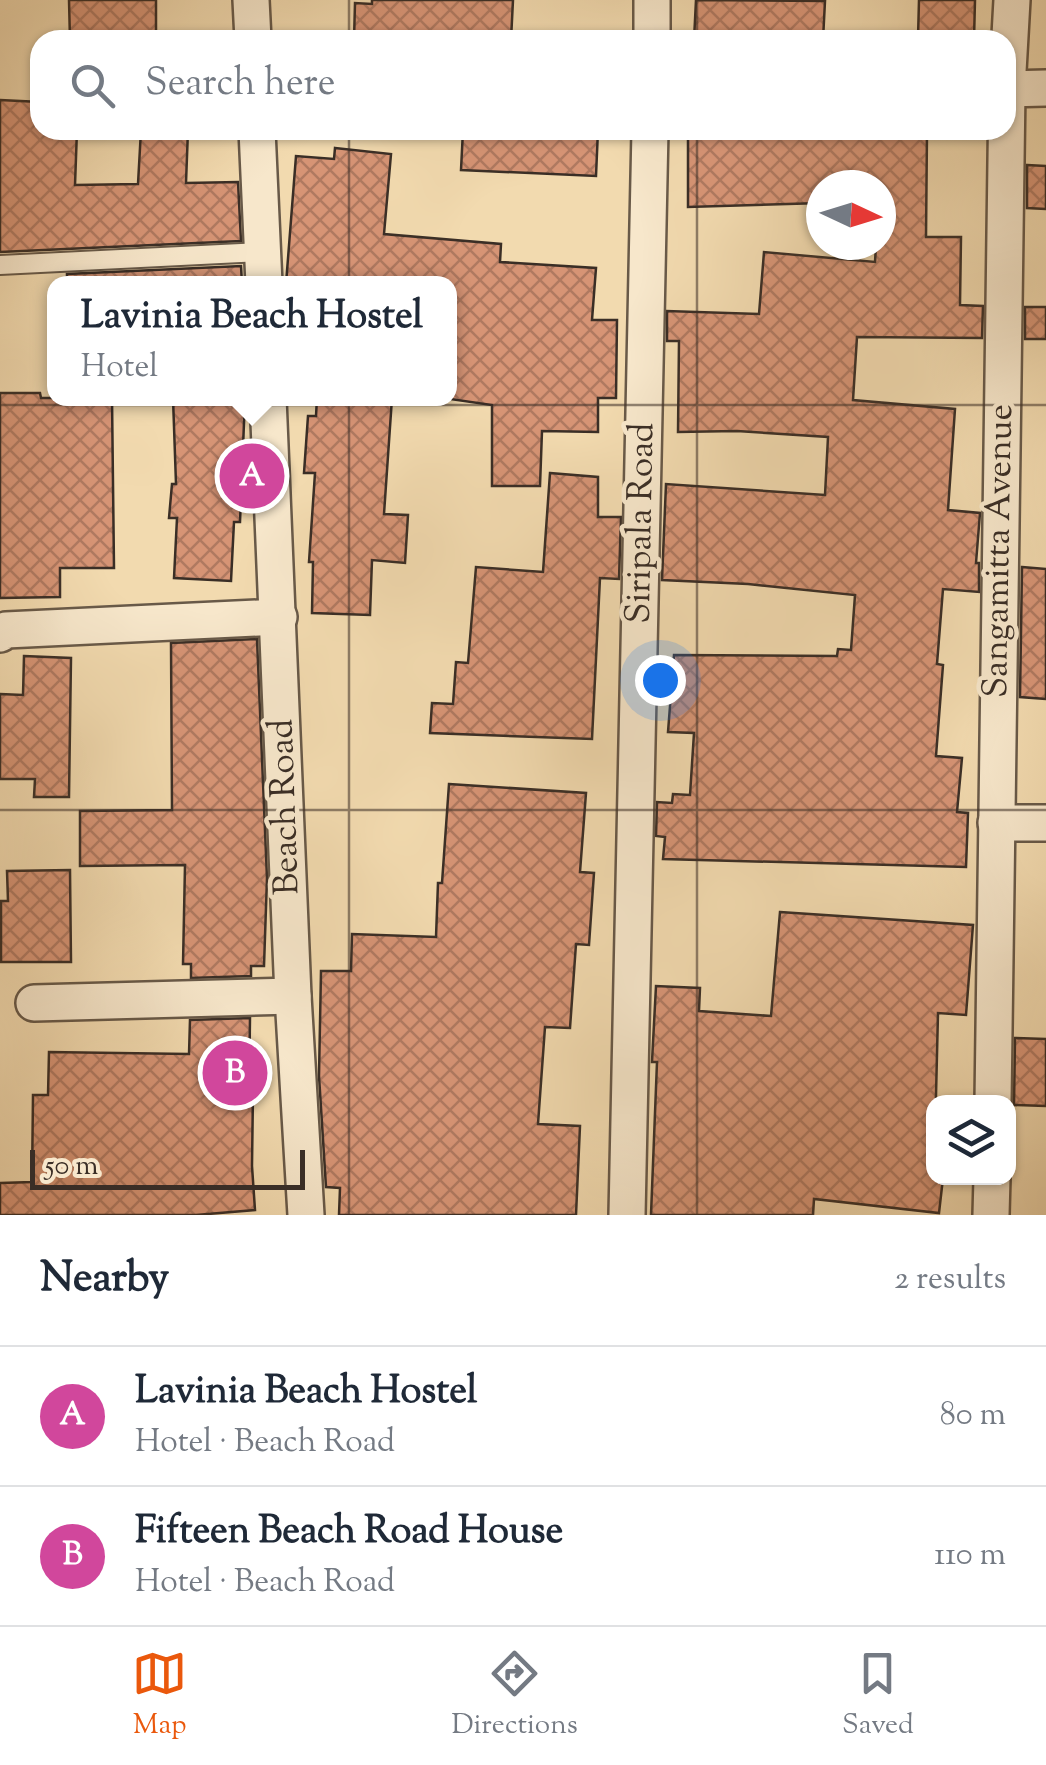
<!DOCTYPE html>
<html lang="en">
<head>
<meta charset="utf-8">
<style>
	:root { --surface:#fff; --page:#f2f2f3; --text:#1f2937; --muted:#747a83; --line:#e0e1e3; --accent:#ea580c }
	body { margin:0; font-family:"Sorts Mill Goudy",serif; background:var(--page); color:var(--text) }
	.controls { position:absolute; right:30px; bottom:30px; display:grid; overflow:hidden; border-radius:20px; box-shadow:0 2px 8px #0004 }
	.controls button { width:90px; height:90px; display:grid; place-items:center; padding:0; border:0; border-bottom:2px solid var(--line); background:var(--surface); color:var(--text); font:50px sans-serif }
	.compass { position:absolute; left:806px; top:170px; width:90px; height:90px; border-radius:50%; background:var(--surface); box-shadow:0 2px 8px #0004; rotate:94deg }
	.scale { position:absolute; left:30px; bottom:25px; width:275px; box-sizing:border-box; padding-left:10px; border:5px solid #3a2e26; border-top:0; font-size:28px; line-height:35px; white-space:nowrap; color:#3a2e26; -webkit-text-stroke:8px #f7e7cb; paint-order:stroke }
	.you { position:absolute; left:660px; top:680px; width:35px; height:35px; margin:-25px; border:8px solid #fff; border-radius:50%; background:#1a73e8; box-shadow:0 0 0 15px #1a73e833 }
	.badge { display:grid; place-items:center; width:65px; height:65px; border-radius:50%; background:var(--accent); color:#fff; font-size:32px; font-weight:700 }
	.pin { position:absolute; translate:-50% -50%; border:5px solid #fff; box-shadow:0 2px 10px #0006 }
	.popup { position:absolute; left:47px; top:276px; width:410px; height:130px; box-sizing:border-box; display:grid; place-content:center; border-radius:20px; background:var(--surface); filter:drop-shadow(0 2px 8px #0005); font-size:32px; white-space:nowrap; color:var(--muted) }
	.popup b { font-size:38px; color:var(--text) }
	.popup::after { content:''; position:absolute; left:50%; top:100%; margin-left:-20px; border:20px solid transparent; border-top-color:var(--surface) }
	.list { margin:0; padding:0; list-style:none }
	h2 { display:flex; justify-content:space-between; align-items:center; height:130px; margin:0; padding:0 40px; font-size:42px }
	h2 small { font-size:32px; font-weight:400; color:var(--muted) }
	.list li { display:grid; grid-template-columns:65px 1fr auto; gap:30px; align-items:center; box-sizing:border-box; height:140px; padding:0 40px; border-top:2px solid var(--line) }
	.list b { display:block; font-size:38px; white-space:nowrap }
	.list p { margin:0; font-size:32px; white-space:nowrap; color:var(--muted) }
	.list em { font-size:32px; font-style:normal; color:var(--muted) }
	.icon { flex:none; width:55px; height:55px; fill:none; stroke:currentColor; stroke-width:2; stroke-linecap:round; stroke-linejoin:round }
	.map { position:relative; flex:none; width:1046px; height:1215px; overflow:hidden }
	.search { position:absolute; background:var(--surface); box-shadow:0 2px 8px #0004; left:30px; right:30px; top:30px; height:110px; display:flex; align-items:center; gap:25px; box-sizing:border-box; padding:0 35px; border-radius:30px; color:var(--muted); font-size:38px }
	.sheet { height:410px; background:var(--surface) }
	nav { display:flex; justify-content:space-around; align-items:center; box-sizing:border-box; height:140px; border-top:2px solid var(--line); background:var(--surface); font-size:28px; color:var(--muted) }
	nav a { display:grid; justify-items:center; gap:5px }
	nav .on { color:var(--accent) }
	.map>svg:first-child { display:block }
	.building { fill:url(#building-cross-hatch); stroke:#3a2e26; stroke-width:2.5 }
	.lines { fill:none; stroke-linecap:round; stroke-linejoin:round }
	.service-casing { stroke:#685948; stroke-width:22 }
	.minor-casing { stroke:#685948; stroke-width:40 }
	.service { stroke:#f7e7cb; stroke-width:18 }
	.minor { stroke:#f7e7cb; stroke-width:35 }
	.grid { fill:none; stroke:#3a2e26; stroke-width:2.5; stroke-opacity:0.55 }
	.labels { text-anchor:middle; dominant-baseline:central; stroke-width:9; stroke-linejoin:round; paint-order:stroke }
	.street-label { font-size:35px; fill:#3a2e26; stroke:#f7e7cb }
</style>
</head>
<body>
<div class="map">
<svg width="1046" height="1215" viewBox="0 0 1046 1215">
	<defs>
		<pattern id="building-cross-hatch" width="8" height="8" patternUnits="userSpaceOnUse" patternTransform="scale(2.5)"><rect width="8" height="8" fill="#d69475"/><path d="M0 0l8 8M0 8l8-8" fill="none" stroke="#af7960"/></pattern>
	</defs>
	<rect width="100%" height="100%" fill="#f2daaf"/>
	<filter id="stains"><feTurbulence type="fractalNoise" baseFrequency=".002" numOctaves="4"/><feColorMatrix values="0 0 0 0 .2 0 0 0 0 .09 0 0 0 0 .02 0 0 0 .5 -.17"/></filter>
	<radialGradient id="worn" r=".72"><stop offset=".6" stop-color="#630" stop-opacity="0"/><stop offset="1" stop-color="#630" stop-opacity=".3"/></radialGradient>
	<g class="building">
		<polygon points="69,0 156,0 156,40 70,40"/>
		<polygon points="372,0 513,0 511,40 354,40 355,3 372,4"/>
		<polygon points="696,0 825,1 823,40 694,40"/>
		<polygon points="919,0 975,0 974,40 918,38"/>
		<polygon points="0,100 40,102 40,130 77,130 75,185 138,184 141,130 188,130 186,183 238,182 241,241 0,252"/>
		<polygon points="463,130 598,130 596,176 461,170"/>
		<polygon points="688,130 927,132 926,237 961,237 960,305 983,306 982,338 857,337 853,400 955,409 948,510 980,513 976,563 979,563 979,592 943,589 937,664 943,665 936,756 962,758 957,812 968,813 966,867 663,859 665,837 656,836 657,802 672,803 673,794 690,795 694,733 668,732 674,655 837,656 838,649 851,650 855,595 748,584 662,580 666,484 825,495 828,437 737,431 678,432 679,341 667,341 667,311 759,314 764,252 875,262 876,245 881,245 881,185 821,185 821,203 688,207"/>
		<polygon points="335,148 391,154 384,234 501,244 500,262 596,268 592,320 617,320 616,398 598,398 598,432 542,431 540,486 492,486 492,405 450,399 450,284 286,284 296,156 334,159"/>
		<polygon points="1027,165 1046,166 1046,209 1027,208"/>
		<polygon points="241,266 242,284 67,284 67,274"/>
		<rect x="1025" y="307" width="21" height="32"/>
		<polygon points="0,393 40,393 41,398 112,398 114,568 60,568 60,597 0,598"/>
		<polygon points="173,398 245,398 240,522 234,522 231,581 174,578 177,518 169,518 172,484 176,484"/>
		<polygon points="317,398 392,398 384,514 408,515 405,563 372,560 370,615 312,613 313,562 309,562 315,473 304,473 308,416 316,416"/>
		<polygon points="550,473 598,477 598,517 621,517 619,579 600,578 592,739 430,733 432,703 453,704 456,662 468,663 476,567 543,572"/>
		<polygon points="1022,567 1046,569 1046,699 1020,697"/>
		<polygon points="257,639 267,878 264,966 251,966 251,976 191,978 191,964 183,964 185,865 80,866 80,811 172,810 171,643"/>
		<polygon points="24,656 71,658 69,797 34,797 35,779 0,779 0,694 23,695"/>
		<polygon points="449,784 586,793 580,872 594,873 589,945 576,944 570,1028 545,1027 538,1124 580,1126 576,1215 339,1215 340,1188 326,1187 319,1076 321,971 351,971 352,934 436,937 438,883 442,883"/>
		<polygon points="70,870 71,962 1,962 1,901 8,901 7,871"/>
		<polygon points="780,912 973,925 966,1015 938,1013 934,1178 943,1178 939,1213 814,1199 813,1215 651,1215 657,1062 652,1062 656,986 700,988 699,1011 771,1016"/>
		<polygon points="250,1018 249,1092 253,1092 252,1166 255,1210 196,1215 0,1215 0,1183 32,1182 33,1095 48,1095 49,1052 189,1054 190,1020"/>
		<polygon points="1015,1038 1046,1039 1046,1106 1014,1105"/>
	</g>
	<g class="lines">
		<g class="service-casing">
			<polyline id="service" points="0,265 262,252"/>
		</g>
		<g class="minor-casing">
			<g id="minor">
				<polyline points="251,0 253,40"/>
				<polyline points="652,40 652,0"/>
				<polyline points="1007,89 1046,88"/>
				<polyline points="257,130 264,284"/>
				<polyline points="268,398 293,996 306,1215"/>
				<polyline points="0,634 6,630 279,617"/>
				<polyline points="996,823 1046,823"/>
				<polyline points="34,1003 293,996"/>
				<polyline points="993,1102 1007,89 1012,0"/>
				<polyline points="627,1215 650,130"/>
				<polyline points="991,1215 992,1178"/>
			</g>
		</g>
		<use href="#service" class="service"/>
		<use href="#minor" class="minor"/>
	</g>
	<path class="grid" d="M349,0V40M697,0V40M349,130V1215M697,130V1215M0,405H1046M0,810H1046"/>
	<g class="labels">
		<g class="street-label">
			<text transform="translate(642 523) rotate(-89)">Siripala Road</text>
			<text transform="translate(1000 551) rotate(-89)">Sangamitta Avenue</text>
			<text transform="translate(286 807) rotate(-92)">Beach Road</text>
		</g>
	</g>
	<rect width="100%" height="100%" filter="url(#stains)"/>
	<rect width="100%" height="100%" fill="url(#worn)"/>
</svg>
<div class="controls">
<button><svg class="icon" aria-label="layers" viewBox="0 0 24 24"><path d="M12 4l9 5-9 5-9-5zM3 14l9 5 9-5"/></svg></button>
</div>
<svg class="compass" viewBox="-18 -18 36 36"><path d="M0-13l5 13h-10z" fill="#e53935"/><path d="M0 13l5-13h-10z" fill="#747a83"/></svg>
<div class="scale">50 m</div>
<div class="you"></div>
<div class="pin badge" style="left:252px;top:476px;background:#d1479c">A</div>
<div class="popup"><b>Lavinia Beach Hostel</b>Hotel</div>
<div class="pin badge" style="left:235px;top:1073px;background:#d1479c">B</div>
<div class="search"><svg class="icon" aria-label="search" viewBox="0 0 24 24"><circle cx="10" cy="10" r="6"/><path d="M15 15l6 6"/></svg>Search here</div>
</div>
<section class="sheet">
<h2>Nearby<small>2 results</small></h2>
<ul class="list">
<li><span class="badge" style="background:#d1479c">A</span><div><b>Lavinia Beach Hostel</b><p>Hotel · Beach Road</p></div><em>80 m</em></li>
<li><span class="badge" style="background:#d1479c">B</span><div><b>Fifteen Beach Road House</b><p>Hotel · Beach Road</p></div><em>110 m</em></li>
</ul>
</section>
<nav>
<a class="on"><svg class="icon" aria-label="map" viewBox="0 0 24 24"><path d="M3 6l6-2 6 2 6-2v14l-6 2-6-2-6 2zM9 4v14M15 6v14"/></svg>Map</a>
<a><svg class="icon" aria-label="directions" viewBox="0 0 24 24"><path d="M12 3l9 9-9 9-9-9zM9 14v-3h6M13 9l2 2-2 2"/></svg>Directions</a>
<a><svg class="icon" aria-label="saved" viewBox="0 0 24 24"><path d="M7 4h10v16l-5-4-5 4z"/></svg>Saved</a>
</nav>
</body>
</html>
